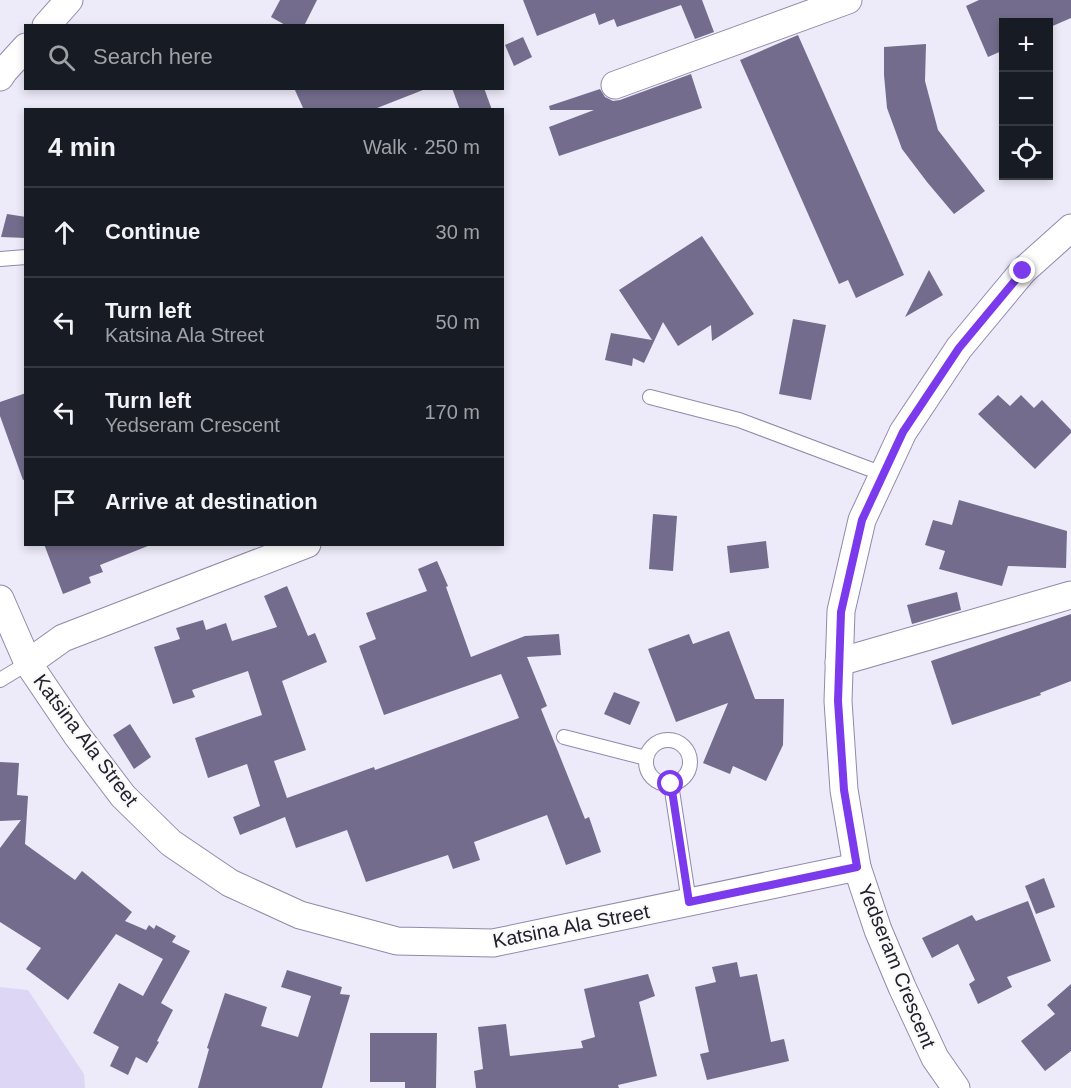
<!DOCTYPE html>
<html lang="en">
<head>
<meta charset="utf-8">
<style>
	:root { --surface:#171b24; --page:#242831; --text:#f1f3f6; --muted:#9ea1a6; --line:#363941 }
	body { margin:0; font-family:Arial,sans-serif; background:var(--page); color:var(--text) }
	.controls { position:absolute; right:18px; top:18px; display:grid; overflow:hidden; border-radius:0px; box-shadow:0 3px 9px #0003 }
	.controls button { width:54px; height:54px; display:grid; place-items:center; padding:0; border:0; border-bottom:2px solid var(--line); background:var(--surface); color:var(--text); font:30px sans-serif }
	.stop { position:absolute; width:18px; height:18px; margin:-14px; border:4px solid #7c3aed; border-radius:50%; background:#fff }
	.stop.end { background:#7c3aed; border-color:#fff; box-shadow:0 2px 6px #0008 }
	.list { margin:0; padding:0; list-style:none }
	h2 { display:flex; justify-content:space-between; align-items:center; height:78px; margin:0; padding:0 24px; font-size:26px }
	h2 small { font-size:20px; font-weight:400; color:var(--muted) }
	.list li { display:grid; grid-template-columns:39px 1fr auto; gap:18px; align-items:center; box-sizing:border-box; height:90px; padding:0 24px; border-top:2px solid var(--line) }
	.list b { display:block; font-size:22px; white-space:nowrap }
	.list p { margin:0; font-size:20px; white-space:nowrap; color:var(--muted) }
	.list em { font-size:20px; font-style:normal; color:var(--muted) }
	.icon { flex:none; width:33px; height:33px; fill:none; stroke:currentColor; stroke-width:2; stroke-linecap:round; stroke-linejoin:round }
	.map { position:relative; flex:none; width:1071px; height:1088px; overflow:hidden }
	.search { position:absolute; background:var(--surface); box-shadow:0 3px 9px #0003; left:24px; top:24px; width:480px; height:66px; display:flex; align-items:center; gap:15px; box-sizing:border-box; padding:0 21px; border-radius:0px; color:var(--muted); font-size:22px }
	.panel { position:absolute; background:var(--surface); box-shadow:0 3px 9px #0003; left:24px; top:108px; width:480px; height:438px; border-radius:0px }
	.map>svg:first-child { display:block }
	.green { fill:#ddd7f5 }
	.building { fill:#736c8c }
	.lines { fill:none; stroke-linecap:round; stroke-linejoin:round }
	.lane-casing { stroke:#9189ab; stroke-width:16 }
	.street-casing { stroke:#9189ab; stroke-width:29 }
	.lane { stroke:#fff; stroke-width:14 }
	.street { stroke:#fff; stroke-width:27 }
	.route { stroke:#7c3aed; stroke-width:8 }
	.labels { text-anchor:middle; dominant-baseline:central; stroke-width:4.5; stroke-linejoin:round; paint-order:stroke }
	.street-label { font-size:20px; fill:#23202e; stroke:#fafafa }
</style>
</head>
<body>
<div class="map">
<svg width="1071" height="1088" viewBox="0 0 1071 1088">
	<rect width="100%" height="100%" fill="#edebf9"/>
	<polygon class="green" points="0,987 28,990 84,1074 85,1088 0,1088"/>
	<g class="building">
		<polygon points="280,0 317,0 304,26 287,26 271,17"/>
		<polygon points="523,0 702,0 714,32 695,39 681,5 617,27 614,19 599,25 595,13 537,36"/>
		<polygon points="979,0 1071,0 1071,18 1048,28 1048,22 1004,22 1004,50 988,57 966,6"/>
		<polygon points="798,35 904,275 856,298 848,280 839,284 740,60"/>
		<polygon points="523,37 532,57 514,66 505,45"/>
		<polygon points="926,44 925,81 938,130 985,191 954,214 927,182 902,149 887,108 884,75 884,47"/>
		<polygon points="691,74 702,108 559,156 549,127 594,110 550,110 549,106 600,89 605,97 613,101 620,100"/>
		<polygon points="294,88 422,88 423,90 372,110 304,110"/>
		<polygon points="452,88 484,88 492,110 460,110"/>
		<polygon points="7,214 26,217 26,238 1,237"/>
		<polygon points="702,236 754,314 712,341 711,325 678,346 663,322 644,363 633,358 632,366 605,360 611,333 652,340 619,290"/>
		<polygon points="929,270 943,295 905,317"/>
		<polygon points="793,319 826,325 811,400 779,394"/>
		<polygon points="26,393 26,479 23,480 0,416 0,402"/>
		<polygon points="998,395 1010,406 1021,395 1034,408 1042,400 1071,430 1071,433 1035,469 978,414"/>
		<polygon points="959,500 1067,531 1066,568 1008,566 1002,586 939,569 945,551 925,545 933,520 952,525"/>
		<polygon points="653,514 677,516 673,571 649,569"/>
		<polygon points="766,541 769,568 730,573 727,546"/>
		<polygon points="44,544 148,544 148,546 100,565 103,572 89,577 91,583 63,594"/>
		<polygon points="437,561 448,586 446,587 471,657 525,636 559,634 561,655 527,657 547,706 541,709 585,819 589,817 601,852 566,865 547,815 474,842 480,860 453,869 448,855 366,882 347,830 296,848 285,817 240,835 233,817 260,806 247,764 208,778 195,738 262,715 248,671 192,690 195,697 173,704 154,647 180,639 176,628 203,620 206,630 226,623 232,641 277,627 264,596 287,586 308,636 315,633 327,662 282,681 306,750 274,761 287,798 374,767 375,770 519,718 501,674 384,715 359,646 376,639 366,613 427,591 418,569"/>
		<polygon points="957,592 961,610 912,624 907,605"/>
		<polygon points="1071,614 1071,681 1040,693 1041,695 952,725 931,661"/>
		<polygon points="729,631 755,699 784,699 783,745 766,781 733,766 730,774 703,763 728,703 676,722 648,649 689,634 693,644"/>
		<polygon points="614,692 640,702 630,725 604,714"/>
		<polygon points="130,724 151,757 134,769 113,735"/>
		<polygon points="0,762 19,763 17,795 28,796 25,844 75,880 82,871 132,912 125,921 146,930 149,925 154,929 156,925 176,936 172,942 190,951 161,1003 173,1010 157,1041 159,1042 147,1063 136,1057 128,1075 110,1066 119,1047 93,1033 119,983 143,996 163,959 116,934 68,1000 26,969 41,948 0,922 0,848 21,820 0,821"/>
		<polygon points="1044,878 1055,907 1036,914 1025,886"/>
		<polygon points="1028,901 1051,961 1007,977 1012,987 978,1004 969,984 975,980 958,944 932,958 922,938 972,915 976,921"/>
		<polygon points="737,962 740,977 757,974 771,1042 784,1039 789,1061 707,1080 700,1054 709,1052 695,987 716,982 712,967"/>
		<polygon points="287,970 342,987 340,994 350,995 322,1088 198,1088 209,1049 207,1048 225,993 267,1007 261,1026 298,1037 311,996 281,987"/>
		<polygon points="648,974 655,996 639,1002 657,1076 618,1085 619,1088 476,1088 474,1071 483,1069 478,1027 506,1024 510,1056 583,1048 581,1041 595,1037 584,989"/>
		<polygon points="1071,984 1071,1051 1045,1071 1021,1041 1055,1014 1047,1005"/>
		<polygon points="370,1033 437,1033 436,1088 405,1088 405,1082 370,1082"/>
	</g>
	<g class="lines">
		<g class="lane-casing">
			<g id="lane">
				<polyline points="0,259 26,257"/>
				<polyline points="650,397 739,420 883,474"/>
				<polyline points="0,680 28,663"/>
				<polyline points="564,737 646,758"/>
				<circle cx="668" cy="762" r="22"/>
				<polyline points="671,784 689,902"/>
			</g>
		</g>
		<g class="street-casing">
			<g id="street">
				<polyline points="46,26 69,0"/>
				<polyline points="0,77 4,71 26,47"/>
				<polyline points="615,85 848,0"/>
				<polyline points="0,599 28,663 76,734 123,796 171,843 230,883 300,915 397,941 493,943 857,867"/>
				<polyline points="839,662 1071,595"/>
				<polyline points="28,663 63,638 307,544"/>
				<polyline points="956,1088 935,1058 902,987 878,930 857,867 844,790 838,701 841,611 862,520 903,432 959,348 1023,271 1071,228"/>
			</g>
		</g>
		<use href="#lane" class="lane"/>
		<use href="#street" class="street"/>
	</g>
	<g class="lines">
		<polyline class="route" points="671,784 689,902 857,867 844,790 838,701 841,612 862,520 903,432 959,348 1023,271"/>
	</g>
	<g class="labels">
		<g class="street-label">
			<text transform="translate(86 740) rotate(53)">Katsina Ala Street</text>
			<text transform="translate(571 926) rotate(-11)">Katsina Ala Street</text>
			<text transform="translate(897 966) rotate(68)">Yedseram Crescent</text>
		</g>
	</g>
</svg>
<div class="controls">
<button>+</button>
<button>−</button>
<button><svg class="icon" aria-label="locate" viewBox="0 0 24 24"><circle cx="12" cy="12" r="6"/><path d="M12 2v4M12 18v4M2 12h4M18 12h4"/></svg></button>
</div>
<div class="stop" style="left:671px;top:784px"></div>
<div class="stop end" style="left:1023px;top:271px"></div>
<div class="search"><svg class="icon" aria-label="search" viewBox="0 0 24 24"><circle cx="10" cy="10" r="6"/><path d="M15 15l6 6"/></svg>Search here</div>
<section class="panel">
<h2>4 min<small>Walk · 250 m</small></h2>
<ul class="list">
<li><svg class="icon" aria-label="ahead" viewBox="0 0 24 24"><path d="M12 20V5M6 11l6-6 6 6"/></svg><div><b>Continue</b></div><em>30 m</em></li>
<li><svg class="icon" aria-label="left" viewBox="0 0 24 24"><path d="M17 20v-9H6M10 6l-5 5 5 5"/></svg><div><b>Turn left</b><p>Katsina Ala Street</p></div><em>50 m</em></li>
<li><svg class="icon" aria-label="left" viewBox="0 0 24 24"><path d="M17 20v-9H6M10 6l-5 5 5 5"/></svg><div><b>Turn left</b><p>Yedseram Crescent</p></div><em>170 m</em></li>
<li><svg class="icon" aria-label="arrive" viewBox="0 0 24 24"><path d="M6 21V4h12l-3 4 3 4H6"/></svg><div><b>Arrive at destination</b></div></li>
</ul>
</section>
</div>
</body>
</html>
